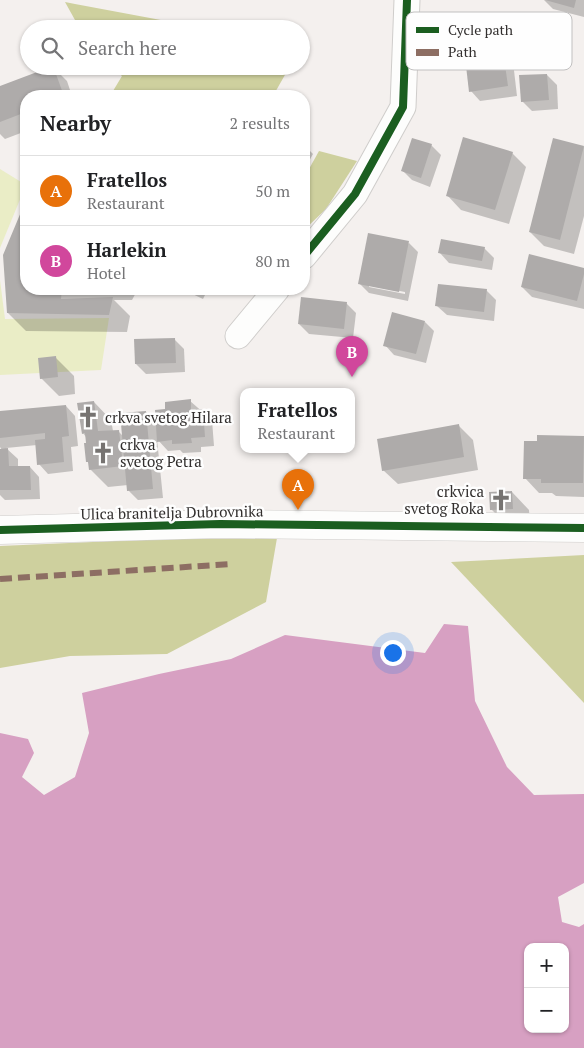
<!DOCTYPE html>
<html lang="en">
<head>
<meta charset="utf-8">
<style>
	:root { --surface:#fff; --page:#f2f2f2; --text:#202124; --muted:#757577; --line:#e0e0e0; --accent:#0b8043 }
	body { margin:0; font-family:"PT Serif",serif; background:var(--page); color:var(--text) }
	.controls { position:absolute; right:15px; bottom:15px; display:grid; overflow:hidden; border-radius:10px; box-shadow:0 1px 4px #0004 }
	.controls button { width:45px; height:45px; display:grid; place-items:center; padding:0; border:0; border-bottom:1px solid var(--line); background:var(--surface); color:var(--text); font:25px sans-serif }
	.you { position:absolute; left:392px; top:652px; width:18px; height:18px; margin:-12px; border:4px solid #fff; border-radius:50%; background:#1a73e8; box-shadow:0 0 0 8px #1a73e833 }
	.badge { display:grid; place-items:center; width:32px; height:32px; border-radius:50%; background:var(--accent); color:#fff; font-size:16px; font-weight:700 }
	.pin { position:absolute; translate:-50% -41px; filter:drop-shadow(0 1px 2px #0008) }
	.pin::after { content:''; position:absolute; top:26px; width:18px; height:15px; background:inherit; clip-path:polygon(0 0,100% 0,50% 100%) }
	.popup { position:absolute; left:240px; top:388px; width:115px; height:65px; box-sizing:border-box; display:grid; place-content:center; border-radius:10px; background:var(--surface); filter:drop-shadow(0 1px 4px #0005); font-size:16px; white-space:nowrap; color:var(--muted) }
	.popup b { font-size:19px; color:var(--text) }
	.popup::after { content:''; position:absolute; left:50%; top:100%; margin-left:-10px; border:10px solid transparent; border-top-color:var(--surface) }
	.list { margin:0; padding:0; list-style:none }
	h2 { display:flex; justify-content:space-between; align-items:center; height:65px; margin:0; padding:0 20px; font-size:21px }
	h2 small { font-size:16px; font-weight:400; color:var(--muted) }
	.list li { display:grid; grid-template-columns:32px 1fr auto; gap:15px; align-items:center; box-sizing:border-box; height:70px; padding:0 20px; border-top:1px solid var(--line) }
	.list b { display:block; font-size:19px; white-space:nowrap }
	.list p { margin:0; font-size:16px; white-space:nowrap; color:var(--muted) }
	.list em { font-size:16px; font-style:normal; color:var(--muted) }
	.icon { flex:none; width:28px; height:28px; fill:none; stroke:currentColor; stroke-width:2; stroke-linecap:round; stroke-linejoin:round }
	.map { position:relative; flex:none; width:584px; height:1048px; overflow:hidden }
	.search { position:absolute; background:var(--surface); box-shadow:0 1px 4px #0004; left:20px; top:20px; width:290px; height:55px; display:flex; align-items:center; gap:12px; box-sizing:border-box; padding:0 18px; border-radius:28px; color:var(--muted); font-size:19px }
	.panel { position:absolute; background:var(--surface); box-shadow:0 1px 4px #0004; left:20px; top:90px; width:290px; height:205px; border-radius:20px }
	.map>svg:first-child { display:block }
	.green { fill:#eaedc6 }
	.forest { fill:#ced09e }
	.water { fill:#d7a0c2; fill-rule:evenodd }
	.shadow { fill:#0003; fill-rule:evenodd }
	.building { fill:#aeabaa }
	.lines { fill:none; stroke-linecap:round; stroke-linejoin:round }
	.minor-casing { stroke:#cfcdcb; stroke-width:27 }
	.tertiary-casing { stroke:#cfcdcb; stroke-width:29 }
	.minor { stroke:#fdfdfc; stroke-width:25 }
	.tertiary { stroke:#fdfdfc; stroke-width:28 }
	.quiet { stroke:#8d6e63; stroke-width:6; stroke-dasharray:12 6; stroke-linecap:butt }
	.cycleway-casing { stroke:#fefefe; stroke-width:11 }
	.cycleway { stroke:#1b5e20; stroke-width:8 }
	.labels { text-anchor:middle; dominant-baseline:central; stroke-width:5; stroke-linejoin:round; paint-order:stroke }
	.poi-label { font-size:15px; fill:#322f2e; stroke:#fefefe; text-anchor:start }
	.street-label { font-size:15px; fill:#322f2e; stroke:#fefefe }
	.key { fill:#fefefe; stroke:#c1c0c0; stroke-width:1 }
	.key-label { font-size:14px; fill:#322f2e }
</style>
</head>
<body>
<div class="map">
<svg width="584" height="1048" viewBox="0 0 584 1048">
	<rect width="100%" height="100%" fill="#f4f0ee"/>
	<g class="green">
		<polygon points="0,169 26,185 0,248"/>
		<polygon points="0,280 5,319 109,318 101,370 0,375"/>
	</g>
	<g class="forest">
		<polygon points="65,2 75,4 209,29 80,29"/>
		<polygon points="110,66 290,66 273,96 110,96 122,76"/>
		<polygon points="319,151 357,161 326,209 304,230 304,178"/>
		<polygon points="277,538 266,602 167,654 70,656 0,668 0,546 162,539"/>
		<polygon points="584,555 584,703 451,562"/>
	</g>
	<path class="water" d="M444,624L468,626L475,701L507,767L534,795L584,794V883L558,897L562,922L579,927L584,924V1048H0V733L28,739L34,753L22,777L44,795L75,777L89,733L82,693L159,674L231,659L285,635L425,653ZM528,947H565V1029H528Z"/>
	<g class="shadow">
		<polygon points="544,0 584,0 584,17 553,9"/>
		<polygon points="503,52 513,62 517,96 480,101 471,91"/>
		<polygon points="53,67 67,81 72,96 26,96 26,131 5,139 0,134 0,87"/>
		<polygon points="547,75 557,85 558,109 532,111 522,101"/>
		<polygon points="554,140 584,147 584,216 574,254 544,246 530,232"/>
		<polygon points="304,145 313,154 304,170"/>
		<polygon points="431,145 441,155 430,187 412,180 402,170"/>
		<polygon points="512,153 526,167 509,224 461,210 447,195"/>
		<polygon points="26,203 26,289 138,289 132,300 114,300 130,316 127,332 26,331 8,313 4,255"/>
		<path d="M409,243L418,252L408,301L369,293L359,283ZM369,285L405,292V294L369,287Z"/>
		<polygon points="484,248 494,258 492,270 449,263 440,253"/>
		<polygon points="584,269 584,309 532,297 522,287"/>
		<polygon points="182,289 208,289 203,299"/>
		<polygon points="486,290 496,300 494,321 447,315 437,306"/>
		<polygon points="346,303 356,313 353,338 309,334 299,324"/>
		<polygon points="425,322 434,331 426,363 394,355 385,345"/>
		<polygon points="174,339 184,349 185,372 146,374 136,364"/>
		<polygon points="56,358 74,376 75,394 59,396 41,378"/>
		<polygon points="190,401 212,420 214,446 201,447 201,452 183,453 180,450 168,451 157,439 163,498 138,500 129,491 128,485 108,487 90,469 90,464 87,461 86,437 83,433 94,402 111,420 113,431 118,431 123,436 146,412 157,423 167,410"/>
		<polygon points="66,406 75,416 78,446 71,447 73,471 48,474 39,464 37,445 6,448 18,459 18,467 30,467 39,477 40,499 5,500 0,495 0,450 2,450 0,447 0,412"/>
		<polygon points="459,426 473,440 478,470 398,484 383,470"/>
		<polygon points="584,438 584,497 556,496 552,493 539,493 525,478 538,442"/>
		<polygon points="512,492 529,510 530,526 509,527 491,509"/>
	</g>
	<g class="building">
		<polygon points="545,0 576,0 574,8"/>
		<polygon points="503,51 508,86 469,92 465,57"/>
		<polygon points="53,66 64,96 26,96 26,112 0,122 0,86"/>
		<polygon points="547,74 549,100 521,102 519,75"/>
		<polygon points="463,137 513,152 495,210 446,196"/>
		<polygon points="412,138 432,144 421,178 401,171"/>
		<polygon points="553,138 584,146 560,240 529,232"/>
		<polygon points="26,200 26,289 62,289 61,299 113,297 109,315 7,313 3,255"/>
		<polygon points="368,233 409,241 399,292 358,284"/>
		<polygon points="441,239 485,247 482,261 438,253"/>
		<polygon points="529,254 584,268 584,274 577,301 521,287"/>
		<polygon points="438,284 487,289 484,312 435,306"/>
		<polygon points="301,297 347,302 344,329 298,324"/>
		<polygon points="392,312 425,321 416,354 383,346"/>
		<polygon points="175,338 176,363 135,364 134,339"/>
		<polygon points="56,356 58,377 40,379 38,358"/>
		<polygon points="191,399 191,410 203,409 205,437 191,438 192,443 172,444 172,440 157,442 155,410 165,409 165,402"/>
		<polygon points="94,401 98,431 119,430 123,466 89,470 88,462 86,462 84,443 86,443 85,433 82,434 77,403"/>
		<polygon points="66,405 69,436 62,437 64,462 37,465 35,440 45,439 45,433 0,438 0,411"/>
		<polygon points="146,411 153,489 127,491 120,413"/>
		<polygon points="459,424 464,457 382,471 377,439"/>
		<polygon points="537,435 584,436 583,483 541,483 541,479 523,479 524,441 537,441"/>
		<polygon points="8,448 9,466 30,466 31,490 0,490 0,449"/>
		<polygon points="512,491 513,509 490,510 489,492"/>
	</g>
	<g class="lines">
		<g class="minor-casing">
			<g id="minor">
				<polyline points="304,256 355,194 403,107 407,0"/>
				<polyline points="238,336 277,289"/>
			</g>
		</g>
		<g class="tertiary-casing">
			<polyline id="tertiary" points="0,530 220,524 584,528"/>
		</g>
		<use href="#minor" class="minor"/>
		<use href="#tertiary" class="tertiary"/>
		<polyline class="quiet" points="0,579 232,564"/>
		<g class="cycleway-casing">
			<g id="cycleway">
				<polyline points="304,256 355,194 403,107 407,0"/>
				<polyline points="0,530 220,524 584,528"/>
			</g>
		</g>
		<use href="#cycleway" class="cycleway"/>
	</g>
	<defs>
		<g id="church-bare" transform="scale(1.725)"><path d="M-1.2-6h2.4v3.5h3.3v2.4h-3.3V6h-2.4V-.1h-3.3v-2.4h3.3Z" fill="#767371" stroke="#fefefe" stroke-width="2.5" paint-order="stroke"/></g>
	</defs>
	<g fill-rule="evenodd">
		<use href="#church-bare" x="88" y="417"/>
		<use href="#church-bare" x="103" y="453"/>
		<use href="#church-bare" x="501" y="500"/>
	</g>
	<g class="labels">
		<g class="poi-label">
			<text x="105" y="417">crkva svetog Hilara</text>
			<text x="120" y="444">crkva<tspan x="120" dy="17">svetog Petra</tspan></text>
			<text x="484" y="491" text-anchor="end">crkvica<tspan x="484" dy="17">svetog Roka</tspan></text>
		</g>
		<g class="street-label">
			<text transform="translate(172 512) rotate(-1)">Ulica branitelja Dubrovnika</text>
		</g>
	</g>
	<rect x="406" y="12" width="166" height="58" rx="8" class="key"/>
	<rect x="416" y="27" width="23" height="6" fill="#1b5e20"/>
	<rect x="416" y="49" width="23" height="7" fill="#8d6e63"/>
	<g class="key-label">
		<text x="448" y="35">Cycle path</text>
		<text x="448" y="57">Path</text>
	</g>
</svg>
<div class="controls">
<button>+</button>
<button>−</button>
</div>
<div class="you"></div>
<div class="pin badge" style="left:298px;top:510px;background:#e8710a">A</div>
<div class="popup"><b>Fratellos</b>Restaurant</div>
<div class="pin badge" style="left:352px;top:377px;background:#d1479c">B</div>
<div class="search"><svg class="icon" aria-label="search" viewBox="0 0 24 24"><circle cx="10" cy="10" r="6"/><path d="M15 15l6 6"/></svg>Search here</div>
<section class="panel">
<h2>Nearby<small>2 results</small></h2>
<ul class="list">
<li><span class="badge" style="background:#e8710a">A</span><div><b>Fratellos</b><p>Restaurant</p></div><em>50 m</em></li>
<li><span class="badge" style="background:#d1479c">B</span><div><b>Harlekin</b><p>Hotel</p></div><em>80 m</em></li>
</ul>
</section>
</div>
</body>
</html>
